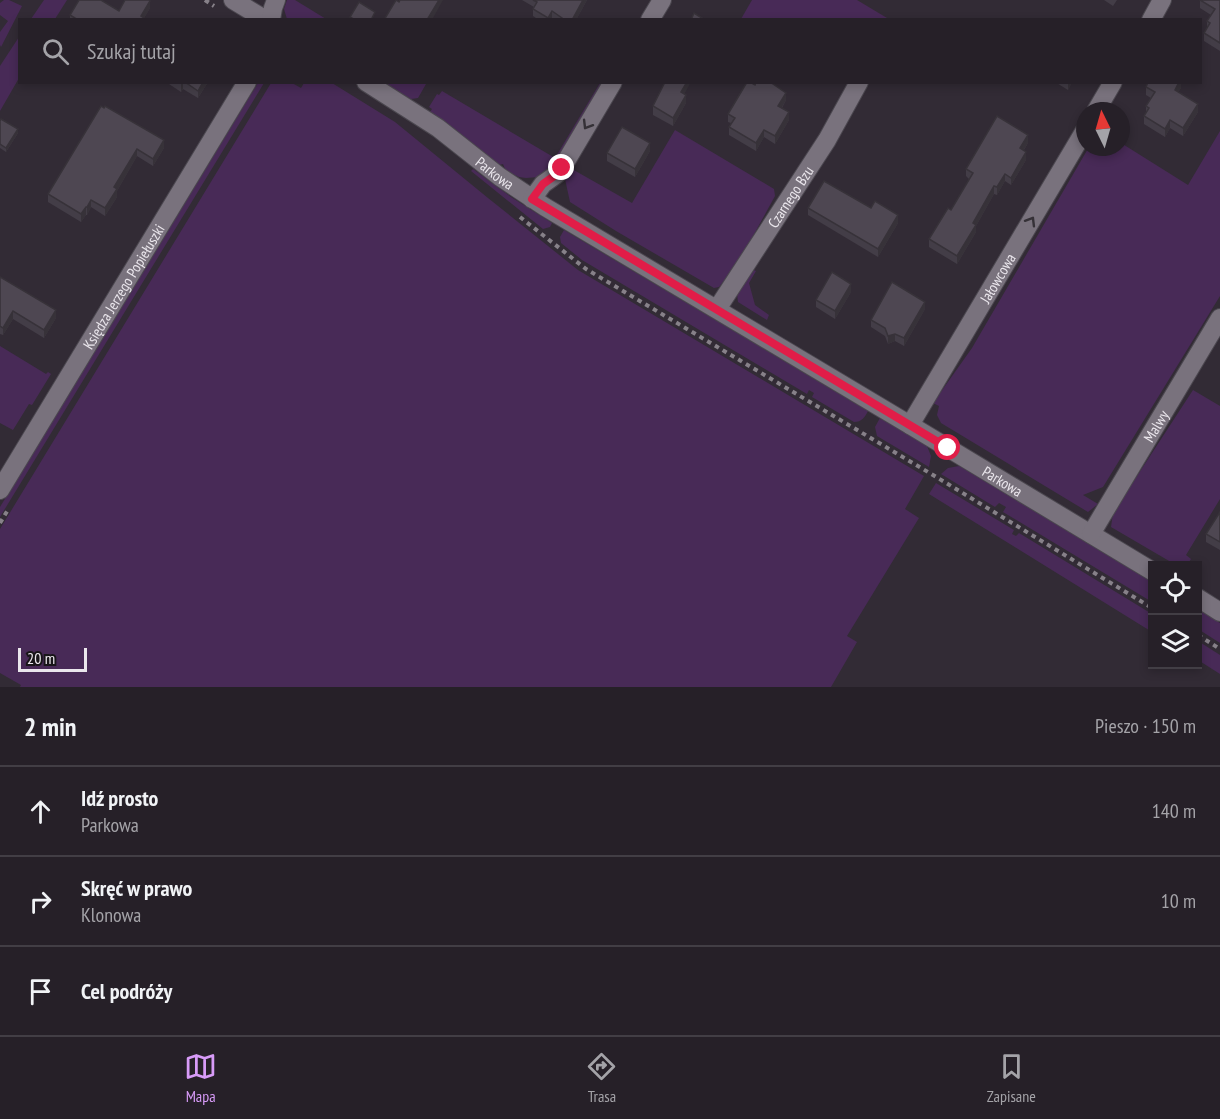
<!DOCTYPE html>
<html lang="pl">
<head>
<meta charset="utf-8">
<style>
	:root { --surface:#262028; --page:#2e2830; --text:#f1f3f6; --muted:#a4a3a8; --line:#423e45; --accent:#d89bf8 }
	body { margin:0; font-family:"PT Sans Narrow",sans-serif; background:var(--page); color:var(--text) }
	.controls { position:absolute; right:18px; bottom:18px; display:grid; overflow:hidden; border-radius:0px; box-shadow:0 3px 9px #0003 }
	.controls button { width:54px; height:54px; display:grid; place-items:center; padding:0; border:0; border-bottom:2px solid var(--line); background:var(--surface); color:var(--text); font:30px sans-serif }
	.compass { position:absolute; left:1076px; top:102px; width:54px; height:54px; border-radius:50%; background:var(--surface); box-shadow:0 3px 9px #0003; rotate:355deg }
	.scale { position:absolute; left:18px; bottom:15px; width:69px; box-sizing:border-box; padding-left:6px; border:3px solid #ebe7ed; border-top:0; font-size:16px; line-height:21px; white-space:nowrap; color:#ebe7ed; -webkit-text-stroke:4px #181519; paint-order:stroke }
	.stop { position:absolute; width:18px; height:18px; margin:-14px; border:4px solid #e11d48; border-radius:50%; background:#fff }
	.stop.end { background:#e11d48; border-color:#fff; box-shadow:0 2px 6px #0008 }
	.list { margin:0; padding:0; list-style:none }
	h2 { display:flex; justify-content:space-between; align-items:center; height:78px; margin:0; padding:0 24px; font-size:26px }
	h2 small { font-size:20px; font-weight:400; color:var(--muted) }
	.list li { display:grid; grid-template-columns:39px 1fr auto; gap:18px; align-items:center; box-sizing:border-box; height:90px; padding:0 24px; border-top:2px solid var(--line) }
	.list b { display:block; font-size:22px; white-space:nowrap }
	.list p { margin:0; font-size:20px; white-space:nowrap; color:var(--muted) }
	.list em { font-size:20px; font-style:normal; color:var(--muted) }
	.icon { flex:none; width:33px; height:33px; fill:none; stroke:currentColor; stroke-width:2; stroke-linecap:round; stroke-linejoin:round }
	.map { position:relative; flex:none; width:1220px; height:687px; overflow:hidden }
	.search { position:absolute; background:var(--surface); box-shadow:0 3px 9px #0003; left:18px; right:18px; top:18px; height:66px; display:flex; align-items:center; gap:15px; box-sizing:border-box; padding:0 21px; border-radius:0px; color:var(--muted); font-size:22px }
	.sheet { height:348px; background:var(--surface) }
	nav { display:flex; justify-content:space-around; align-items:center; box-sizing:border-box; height:84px; border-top:2px solid var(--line); background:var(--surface); font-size:16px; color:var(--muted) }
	nav a { display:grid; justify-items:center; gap:3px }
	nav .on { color:var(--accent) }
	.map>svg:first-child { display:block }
	.green { fill:#482a57 }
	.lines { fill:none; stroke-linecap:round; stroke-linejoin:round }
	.street-casing { stroke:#4b474f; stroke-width:20 }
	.path { stroke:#878189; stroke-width:4; stroke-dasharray:4.5 4.5; stroke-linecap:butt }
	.street { stroke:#79727d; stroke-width:18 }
	.wall { fill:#433d47 }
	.shaded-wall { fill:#373239 }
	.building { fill:#4e4752; stroke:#373239; stroke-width:1.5 }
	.oneway { stroke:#353137 }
	.route { stroke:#e11d48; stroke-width:8 }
	.labels { text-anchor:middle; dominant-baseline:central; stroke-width:4.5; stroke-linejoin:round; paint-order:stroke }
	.street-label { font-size:15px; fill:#ebe7ed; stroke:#181519 }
</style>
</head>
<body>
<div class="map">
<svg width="1220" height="687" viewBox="0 0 1220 687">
	<rect width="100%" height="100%" fill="#322b35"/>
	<g class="green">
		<polygon points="4,0 9,0 22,6 1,47 0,45 0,32 8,21 0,15 0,3"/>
		<polygon points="44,0 67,0 55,19 31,19"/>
		<polygon points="287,0 295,0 326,19 287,19 284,9"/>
		<polygon points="752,0 857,0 887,18 886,20 741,19"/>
		<polygon points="19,37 19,78 0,111 0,66"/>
		<polygon points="258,83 264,83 0,517 0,507"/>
		<polygon points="271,83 292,83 301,88 304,83 332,83 395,122 488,198 578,270 924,476 905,509 919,518 847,636 857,642 831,687 20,687 21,685 0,673 0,529"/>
		<polygon points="423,83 426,84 418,98 411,99 384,83"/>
		<polygon points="600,83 605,83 556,164 539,177 526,178 519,177 508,172 505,169 503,164 499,165 458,132 430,112 432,109 429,107 437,94 439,95 442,91 555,158"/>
		<polygon points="675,130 774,189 775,196 740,260 719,287 714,288 616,231 570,202 565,179 572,169 632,203"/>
		<polygon points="1220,131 1220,296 1103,487 1083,495 1098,504 1088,512 941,423 937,415 939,406 933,403 972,348 1089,147 1121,147 1121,143 1188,185"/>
		<polygon points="473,169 511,197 552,223 550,227 543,229 471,171"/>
		<path d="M564,230L868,411C865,417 862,422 854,422L812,397L814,393L809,390L807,394L582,260L561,243L560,237Z"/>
		<polygon points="751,269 756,271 749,283 755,305 769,315 767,320 738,302 737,294"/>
		<polygon points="0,346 46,374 48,372 51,374 32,405 29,404 13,430 0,423"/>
		<polygon points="1193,390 1220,406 1220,499 1186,555 1191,559 1187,565 1176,565 1111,527 1113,513"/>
		<polygon points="880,418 927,446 931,456 929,467 877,436 875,427"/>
		<polygon points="959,466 963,468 1152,582 1152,602 1003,512 1006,507 999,503 995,507 941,474 948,468"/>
		<polygon points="936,483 1014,530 1012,534 1016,536 1019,533 1152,614 1152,632 929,494"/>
		<polygon points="1198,609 1220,623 1220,643 1198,629 1199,626 1198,624"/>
		<polygon points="1198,641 1220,655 1220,674 1198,660"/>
	</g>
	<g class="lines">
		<g class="street-casing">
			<g id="street">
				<polyline points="233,0 266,20"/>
				<polyline points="271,20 273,8 276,0"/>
				<polyline points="650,20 662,0"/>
				<polyline points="1151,20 1162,0"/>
				<path id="s1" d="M366,82L438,128L500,177L545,207L910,425L1152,571"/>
				<polyline points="1096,111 1113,82"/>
				<polyline points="532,199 543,184 557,174 562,168 613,82"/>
				<path id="s2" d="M717,309L827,140L859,82"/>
				<path id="s3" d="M910,425L1085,130"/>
				<path id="s4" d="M0,490L247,82"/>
				<path id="s5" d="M1091,534L1220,318"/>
				<polyline points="1198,598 1220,612"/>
			</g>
		</g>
		<g class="path">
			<polyline points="205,0 214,6"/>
			<polyline points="520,217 586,269 933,475 1152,608"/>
			<polyline points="0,523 9,508"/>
			<polyline points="1198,635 1220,649"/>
		</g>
		<use href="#street" class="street"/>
	</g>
	<g class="wall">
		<polygon points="522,0 587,0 576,20 554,20 552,18 551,20 539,20 533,16 533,9 534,7"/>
		<polygon points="1104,0 1117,0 1113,6"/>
		<polygon points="1200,0 1220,0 1220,51 1204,41 1204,33 1207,28 1207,21 1211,15 1200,8"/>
		<polygon points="150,8 144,18 147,20 70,20 70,15"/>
		<polygon points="166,82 208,82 198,98 183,89 181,92"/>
		<polygon points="1055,82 1072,82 1068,90"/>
		<polygon points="1181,82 1181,88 1178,92 1198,112 1183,136 1170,128 1165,137 1144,124 1144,116 1146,113 1146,106 1151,98 1146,95 1146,87"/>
		<polygon points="755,85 786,100 782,108 789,120 775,144 764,137 756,151 729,135 729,127 731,123 728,122 728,114"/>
		<polygon points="685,94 686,103 673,126 653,115 653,106"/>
		<polygon points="101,106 164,148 153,166 137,156 117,191 117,197 105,216 91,207 87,215 86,215 81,222 48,202 48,194"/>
		<polygon points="0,121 18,133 6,152 0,148"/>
		<polygon points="1028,143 1024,150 1026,160 1011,185 1005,181 997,195 994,194 976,226 976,232 957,264 929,247 929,239 951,210 969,179 966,176 966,169"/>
		<polygon points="650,151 635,177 607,161 607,153"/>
		<polygon points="808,208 898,223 878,257 808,215"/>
		<polygon points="0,277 56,318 44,338 13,319 3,335 0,334"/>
		<polygon points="851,292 835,319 816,307 816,300"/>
		<polygon points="925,309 904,346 895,341 888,344 885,336 871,327 871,320"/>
		<polygon points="1220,512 1220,550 1206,542 1206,534"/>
	</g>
	<g class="shaded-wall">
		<polygon points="439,0 443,0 432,20 427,20"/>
		<polygon points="583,0 587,0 576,20 572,20"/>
		<polygon points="150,1 150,8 143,20 141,16"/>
		<polygon points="552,11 552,18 551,20 548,20"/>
		<polygon points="182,82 183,82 183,89 181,92 181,84"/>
		<polygon points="203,82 208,82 198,98 198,91"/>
		<polygon points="687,82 691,82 681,100 681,92"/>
		<polygon points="1068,82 1072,82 1068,90"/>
		<polygon points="1179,82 1181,82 1181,88 1175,98 1175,90"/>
		<polygon points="786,93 786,100 778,114 778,106"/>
		<polygon points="686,95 686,103 673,126 673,118"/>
		<polygon points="1198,104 1198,112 1183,136 1183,128"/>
		<polygon points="789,112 789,120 775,144 775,136"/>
		<polygon points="1170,120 1170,128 1165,137 1165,129"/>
		<polygon points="18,129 18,133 6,152 6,148"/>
		<polygon points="764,130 764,137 756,151 756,143"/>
		<polygon points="1028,135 1028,143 1020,156 1020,148"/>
		<polygon points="164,140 164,148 153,166 153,159"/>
		<polygon points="650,143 650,151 635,177 635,169"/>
		<polygon points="137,149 137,156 117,191 117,197 105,216 105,208 114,187"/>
		<polygon points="1026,152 1026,160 1011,185 1011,178"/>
		<polygon points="1005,174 1005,181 997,195 997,187"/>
		<polygon points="994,186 994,194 976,226 976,232 957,264 957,256 973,223"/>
		<polygon points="91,200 91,207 87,215 87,207"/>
		<polygon points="86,207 86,215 81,222 81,214"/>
		<polygon points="898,215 898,223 878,257 878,249"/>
		<polygon points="851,284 851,292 835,319 835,311"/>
		<polygon points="925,302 925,309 904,346 904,338"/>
		<polygon points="56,310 56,318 44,338 44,330"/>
		<polygon points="13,311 13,319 3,335 3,328"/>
		<polygon points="895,334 895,341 888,344 888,336"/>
	</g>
	<g class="building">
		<polygon points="79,0 101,0 119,11 125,0 149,0 150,1 141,16 147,20 78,20 70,15"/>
		<polygon points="396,0 399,2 400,0 439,0 427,20 384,20"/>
		<polygon points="533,0 583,0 572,20 565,20 552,11 548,18 533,9 537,2"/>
		<polygon points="1200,0 1220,0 1220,43 1204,33 1210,23 1207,21 1215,9"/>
		<polygon points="359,2 375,12 371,20 355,20 350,17"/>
		<polygon points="694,13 705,20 691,20"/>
		<polygon points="185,82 203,82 198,91"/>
		<polygon points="665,82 687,82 681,92 686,95 673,118 653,106"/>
		<polygon points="747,82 750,82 755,85 756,82 770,82 786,93 778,106 789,112 775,136 764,130 756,143 729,127 735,118 728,114"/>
		<polygon points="1148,82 1179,82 1175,90 1198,104 1183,128 1170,120 1165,129 1144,116 1149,108 1146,106 1155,92 1146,87"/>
		<polygon points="101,106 104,108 105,106 164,140 153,159 137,149 114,187 117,189 105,208 91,200 87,207 86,207 81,214 48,194"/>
		<polygon points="997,116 1028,135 1020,148 1026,152 1011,178 1005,174 997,187 994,186 973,223 976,225 957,256 929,239 948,208 951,210 973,173 966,169"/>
		<polygon points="1,119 18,129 6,148 0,144 0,121"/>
		<polygon points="622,127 650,143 635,169 607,153"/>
		<polygon points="824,181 871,208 875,201 898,215 878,249 808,208"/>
		<polygon points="832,272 851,284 835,311 816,300"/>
		<polygon points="0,277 56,310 44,330 13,311 3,328 0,326"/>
		<polygon points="892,282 925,302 904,338 895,334 888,336 885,328 871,320"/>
		<polygon points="1220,512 1220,542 1206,534"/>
	</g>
	<defs><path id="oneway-chevron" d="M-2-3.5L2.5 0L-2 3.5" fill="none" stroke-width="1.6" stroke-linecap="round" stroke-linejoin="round" transform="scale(1.5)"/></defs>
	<g class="oneway">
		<use href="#oneway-chevron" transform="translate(587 125) rotate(121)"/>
		<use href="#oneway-chevron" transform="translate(1031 221) rotate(-59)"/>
	</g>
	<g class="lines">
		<polyline class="route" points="562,168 557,174 543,184 532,199 948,448"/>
	</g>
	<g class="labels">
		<g class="street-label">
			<text stroke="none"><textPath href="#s1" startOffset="158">Parkowa</textPath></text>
			<text stroke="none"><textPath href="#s2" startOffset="134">Czarnego Bzu</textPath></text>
			<text stroke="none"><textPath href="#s3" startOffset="171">Jałowcowa</textPath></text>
			<text stroke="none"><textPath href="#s4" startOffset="238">Księdza Jerzego Popiełuszki</textPath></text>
			<text stroke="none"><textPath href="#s5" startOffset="126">Malwy</textPath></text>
			<text stroke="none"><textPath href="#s1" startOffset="752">Parkowa</textPath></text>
		</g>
	</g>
</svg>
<div class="controls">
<button><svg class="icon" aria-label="locate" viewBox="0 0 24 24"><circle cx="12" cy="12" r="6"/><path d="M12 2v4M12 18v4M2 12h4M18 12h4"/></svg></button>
<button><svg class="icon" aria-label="layers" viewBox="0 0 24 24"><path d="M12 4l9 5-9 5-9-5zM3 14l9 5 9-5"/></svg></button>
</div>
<svg class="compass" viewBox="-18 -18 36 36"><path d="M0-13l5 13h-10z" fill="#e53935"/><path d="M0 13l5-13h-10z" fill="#a4a3a8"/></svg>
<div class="scale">20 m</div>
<div class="stop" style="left:948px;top:448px"></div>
<div class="stop end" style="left:562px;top:168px"></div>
<div class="search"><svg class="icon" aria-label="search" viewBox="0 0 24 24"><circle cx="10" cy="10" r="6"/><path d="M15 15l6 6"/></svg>Szukaj tutaj</div>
</div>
<section class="sheet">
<h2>2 min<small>Pieszo · 150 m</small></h2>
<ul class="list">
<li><svg class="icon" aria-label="ahead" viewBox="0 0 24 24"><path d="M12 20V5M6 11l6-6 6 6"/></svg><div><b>Idź prosto</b><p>Parkowa</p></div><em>140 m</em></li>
<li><svg class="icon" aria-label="right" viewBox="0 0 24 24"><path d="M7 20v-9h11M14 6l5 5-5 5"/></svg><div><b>Skręć w prawo</b><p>Klonowa</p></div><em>10 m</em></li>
<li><svg class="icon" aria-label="arrive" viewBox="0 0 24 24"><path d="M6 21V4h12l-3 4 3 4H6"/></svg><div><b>Cel podróży</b></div></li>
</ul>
</section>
<nav>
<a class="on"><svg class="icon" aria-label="map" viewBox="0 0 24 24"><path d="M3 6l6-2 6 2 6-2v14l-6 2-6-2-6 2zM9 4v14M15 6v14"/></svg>Mapa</a>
<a><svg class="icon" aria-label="directions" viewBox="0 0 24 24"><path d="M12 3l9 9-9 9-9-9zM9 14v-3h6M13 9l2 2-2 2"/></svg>Trasa</a>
<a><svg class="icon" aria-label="saved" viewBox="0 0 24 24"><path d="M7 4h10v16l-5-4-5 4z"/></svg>Zapisane</a>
</nav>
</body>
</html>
